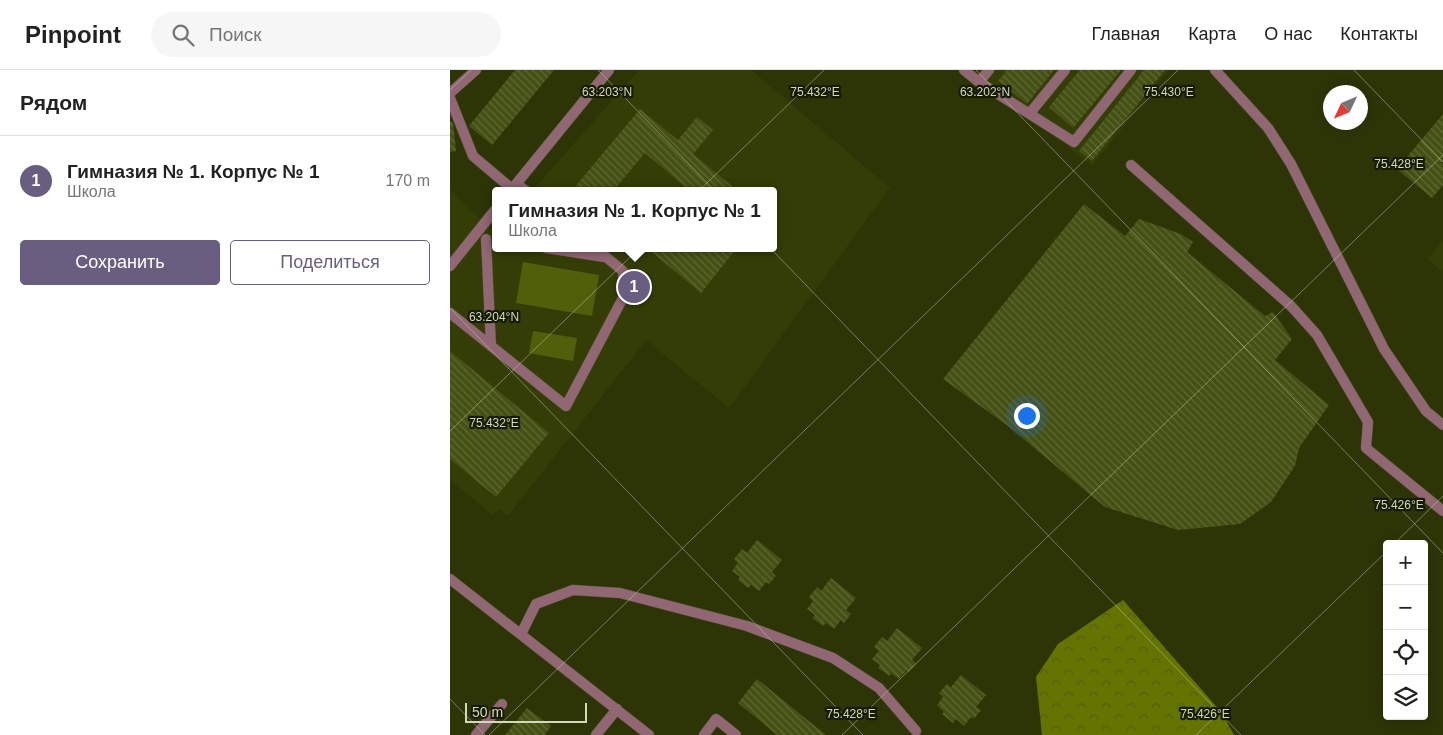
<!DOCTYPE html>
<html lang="ru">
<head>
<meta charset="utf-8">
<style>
	:root { --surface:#fff; --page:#f6f6f6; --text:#222; --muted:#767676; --line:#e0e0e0; --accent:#695e80 }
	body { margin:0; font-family:Arial,sans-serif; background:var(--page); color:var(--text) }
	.controls { position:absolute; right:15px; bottom:15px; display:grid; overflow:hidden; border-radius:5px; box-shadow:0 2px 12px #0003 }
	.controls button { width:45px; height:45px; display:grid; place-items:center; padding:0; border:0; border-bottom:1px solid var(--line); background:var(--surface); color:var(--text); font:25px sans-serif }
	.compass { position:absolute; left:873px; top:15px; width:45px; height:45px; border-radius:50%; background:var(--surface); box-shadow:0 2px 12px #0003; rotate:226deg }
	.scale { position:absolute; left:15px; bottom:12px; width:122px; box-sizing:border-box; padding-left:5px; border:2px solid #d1d9bb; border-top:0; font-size:14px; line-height:18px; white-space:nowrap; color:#d1d9bb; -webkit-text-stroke:4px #161b04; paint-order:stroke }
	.you { position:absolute; left:576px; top:345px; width:18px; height:18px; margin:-12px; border:4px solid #fff; border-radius:50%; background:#1a73e8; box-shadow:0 0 0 8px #1a73e833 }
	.badge { display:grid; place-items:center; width:32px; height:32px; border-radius:50%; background:var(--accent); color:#fff; font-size:16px; font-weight:700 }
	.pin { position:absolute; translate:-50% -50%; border:2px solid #fff; box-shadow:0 1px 5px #0006 }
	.popup { position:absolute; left:42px; top:117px; width:285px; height:65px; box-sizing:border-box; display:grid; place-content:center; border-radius:5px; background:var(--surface); filter:drop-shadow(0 1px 4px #0005); font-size:16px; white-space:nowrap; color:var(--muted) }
	.popup b { font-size:19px; color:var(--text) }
	.popup::after { content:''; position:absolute; left:50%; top:100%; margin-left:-10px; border:10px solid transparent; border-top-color:var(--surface) }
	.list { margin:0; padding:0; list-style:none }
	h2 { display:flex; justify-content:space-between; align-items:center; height:65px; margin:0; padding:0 20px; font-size:21px }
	h2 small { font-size:16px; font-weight:400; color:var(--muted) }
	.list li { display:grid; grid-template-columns:32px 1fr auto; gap:15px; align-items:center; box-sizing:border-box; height:90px; padding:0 20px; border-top:1px solid var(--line) }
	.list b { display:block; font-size:19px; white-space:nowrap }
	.list p { margin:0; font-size:16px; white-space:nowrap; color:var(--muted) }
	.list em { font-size:16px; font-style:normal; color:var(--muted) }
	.actions { display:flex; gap:10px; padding:15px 20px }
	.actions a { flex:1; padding:11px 0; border:1px solid var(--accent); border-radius:5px; text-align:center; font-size:18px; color:var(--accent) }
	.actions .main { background:var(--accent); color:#fff }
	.icon { flex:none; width:28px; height:28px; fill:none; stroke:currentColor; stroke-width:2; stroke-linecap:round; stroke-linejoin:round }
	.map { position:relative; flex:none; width:993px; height:665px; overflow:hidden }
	header { display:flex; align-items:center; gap:30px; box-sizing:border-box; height:70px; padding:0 25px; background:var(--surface); border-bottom:1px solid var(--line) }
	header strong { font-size:24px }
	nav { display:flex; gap:28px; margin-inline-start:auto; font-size:18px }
	.search { width:350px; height:45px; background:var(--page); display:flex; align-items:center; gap:12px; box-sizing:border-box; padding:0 18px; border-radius:28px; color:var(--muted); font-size:19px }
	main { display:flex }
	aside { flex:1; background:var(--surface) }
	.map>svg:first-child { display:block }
	.built { fill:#353d07 }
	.forest { fill:url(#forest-crowns) }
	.garden { fill:#515e0a }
	.building { fill:url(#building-back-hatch) }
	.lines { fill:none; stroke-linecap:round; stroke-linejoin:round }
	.lane-casing { stroke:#4b5327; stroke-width:11 }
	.street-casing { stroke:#4b5327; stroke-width:11 }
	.lane { stroke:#906773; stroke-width:10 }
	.street { stroke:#906773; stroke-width:10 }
	.ticks { fill:none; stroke:#d1d9bb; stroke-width:1; stroke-opacity:0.45 }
	.ticks-label { font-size:12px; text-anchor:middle; fill:#d1d9bb; stroke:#161b04; stroke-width:4.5; stroke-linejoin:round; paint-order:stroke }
</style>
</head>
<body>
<header>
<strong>Pinpoint</strong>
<div class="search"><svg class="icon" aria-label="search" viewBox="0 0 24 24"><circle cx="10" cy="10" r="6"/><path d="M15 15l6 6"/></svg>Поиск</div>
<nav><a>Главная</a><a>Карта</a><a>О нас</a><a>Контакты</a></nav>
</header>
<main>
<aside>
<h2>Рядом<small></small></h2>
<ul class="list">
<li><span class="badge">1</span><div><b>Гимназия № 1. Корпус № 1</b><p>Школа</p></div><em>170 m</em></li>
</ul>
<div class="actions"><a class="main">Сохранить</a><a>Поделиться</a></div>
</aside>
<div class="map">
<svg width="993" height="665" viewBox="0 0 993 665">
	<defs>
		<pattern id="forest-crowns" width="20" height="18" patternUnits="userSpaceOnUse" patternTransform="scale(1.25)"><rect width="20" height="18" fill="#647400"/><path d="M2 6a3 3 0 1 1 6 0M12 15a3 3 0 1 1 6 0" fill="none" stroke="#535d19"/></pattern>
		<pattern id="building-back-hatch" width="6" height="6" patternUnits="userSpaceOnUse" patternTransform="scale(1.25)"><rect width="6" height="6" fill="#455014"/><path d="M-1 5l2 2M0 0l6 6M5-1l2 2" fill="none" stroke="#5f6934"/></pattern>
	</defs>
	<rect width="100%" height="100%" fill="#2d3507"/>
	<g class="built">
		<polygon points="189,0 301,0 440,118 279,338 196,270 58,446 49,439 43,445 0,410 0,120 45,163 45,178 323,178 323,121 82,121"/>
		<polygon points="523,0 719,0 642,96"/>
		<polygon points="993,170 993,202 978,189"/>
	</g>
	<polygon class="forest" points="673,530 772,643 784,665 592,665 586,607 608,574"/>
	<g class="garden">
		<polygon points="73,192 149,205 142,246 66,233"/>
		<polygon points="83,261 127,268 123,291 79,283"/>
	</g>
	<g class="building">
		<polygon points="65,0 104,0 42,75 19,56"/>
		<polygon points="557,0 604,0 577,34 548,11"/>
		<polygon points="630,0 671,0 623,58 599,37"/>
		<polygon points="694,0 715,0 642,91 629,81"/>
		<polygon points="190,39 228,70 247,47 263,60 243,84 288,121 240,121 195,83 163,121 127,121 124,118"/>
		<polygon points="993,44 993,91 991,93 993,94 993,115 982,128 947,99"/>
		<polygon points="0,52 3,52 6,81 0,82"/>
		<polygon points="634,134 675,166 689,149 731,164 743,172 737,182 815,246 823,242 842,269 825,290 879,335 849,378 845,396 821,432 790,454 728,460 655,437 558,356 493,309"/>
		<polygon points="197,178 287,178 251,223"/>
		<polygon points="0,281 99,363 46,427 0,389"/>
		<polygon points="307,470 332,490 322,502 326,506 319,514 316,512 309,521 301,515 298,518 288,510 290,507 282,501 288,493 284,489 292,479 297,483"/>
		<polygon points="381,508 406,528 396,540 401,544 394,553 391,550 384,559 376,553 373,556 362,548 365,545 357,539 363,531 359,527 367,517 371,521"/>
		<polygon points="447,558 472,578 462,590 466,594 459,602 457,600 449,609 441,603 439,606 428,598 430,595 422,589 429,581 424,577 432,567 437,571"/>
		<polygon points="511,605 536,625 526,637 531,640 524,649 521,647 514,656 506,649 503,653 492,644 494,642 487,635 493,627 489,623 497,614 501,617"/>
		<polygon points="307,609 376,665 327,665 288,633"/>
		<polygon points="77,638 101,656 95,665 55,665"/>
	</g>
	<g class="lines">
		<g class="lane-casing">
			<g id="lane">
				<polyline points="514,0 529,12 624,72 681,0"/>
				<polyline points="765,0 818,58 841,94 934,279 976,341 993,355"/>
				<polyline points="529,12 539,0"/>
				<polyline points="0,23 26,0"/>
				<polyline points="0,28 23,86 62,119 61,121"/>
				<polyline points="580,43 615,0"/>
				<polyline points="681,95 841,236 867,265 918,352 916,378 993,441"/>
				<polyline points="67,114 76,121"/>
				<polyline points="36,169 41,276"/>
				<polyline points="96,178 154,187"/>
				<polyline points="0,196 45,140"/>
				<polyline points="0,243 116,336 174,226 173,201 145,178"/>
				<polyline points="0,509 199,665"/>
				<polyline points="71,564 86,534 123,520 170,523 297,556 383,588 429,618 466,661"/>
				<polyline points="26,665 52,634"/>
				<polyline points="146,665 167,639"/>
				<polyline points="254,665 266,649 286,665"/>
			</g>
		</g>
		<g class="street-casing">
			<polyline id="street" points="62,119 159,0"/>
		</g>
		<use href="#lane" class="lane"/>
		<use href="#street" class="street"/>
	</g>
	<path class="ticks" d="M148,0L791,665M526,0L993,483M904,0L993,92M0,20L21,0M0,238L413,665M0,361L374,0M944,474L993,426M0,629L35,665M39,665L728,0M392,665L993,85M746,665L937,481"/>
	<g class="ticks-label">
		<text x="365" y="26">75.432°E</text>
		<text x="719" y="26">75.430°E</text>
		<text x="157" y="26">63.203°N</text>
		<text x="535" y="26">63.202°N</text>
		<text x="949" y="98">75.428°E</text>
		<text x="44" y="251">63.204°N</text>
		<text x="44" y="357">75.432°E</text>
		<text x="949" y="439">75.426°E</text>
		<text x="401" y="648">75.428°E</text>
		<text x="755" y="648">75.426°E</text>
	</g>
</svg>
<div class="controls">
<button>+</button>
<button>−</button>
<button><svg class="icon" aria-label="locate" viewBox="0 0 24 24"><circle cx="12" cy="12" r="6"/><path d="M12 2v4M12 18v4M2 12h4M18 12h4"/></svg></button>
<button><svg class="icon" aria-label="layers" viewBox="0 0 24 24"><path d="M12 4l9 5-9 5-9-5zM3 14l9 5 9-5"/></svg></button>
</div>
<svg class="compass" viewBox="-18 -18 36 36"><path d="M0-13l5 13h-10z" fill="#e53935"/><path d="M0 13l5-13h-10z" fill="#767676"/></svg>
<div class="scale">50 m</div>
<div class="you"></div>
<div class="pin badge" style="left:184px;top:217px">1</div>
<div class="popup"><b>Гимназия № 1. Корпус № 1</b>Школа</div>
</div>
</main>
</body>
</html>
